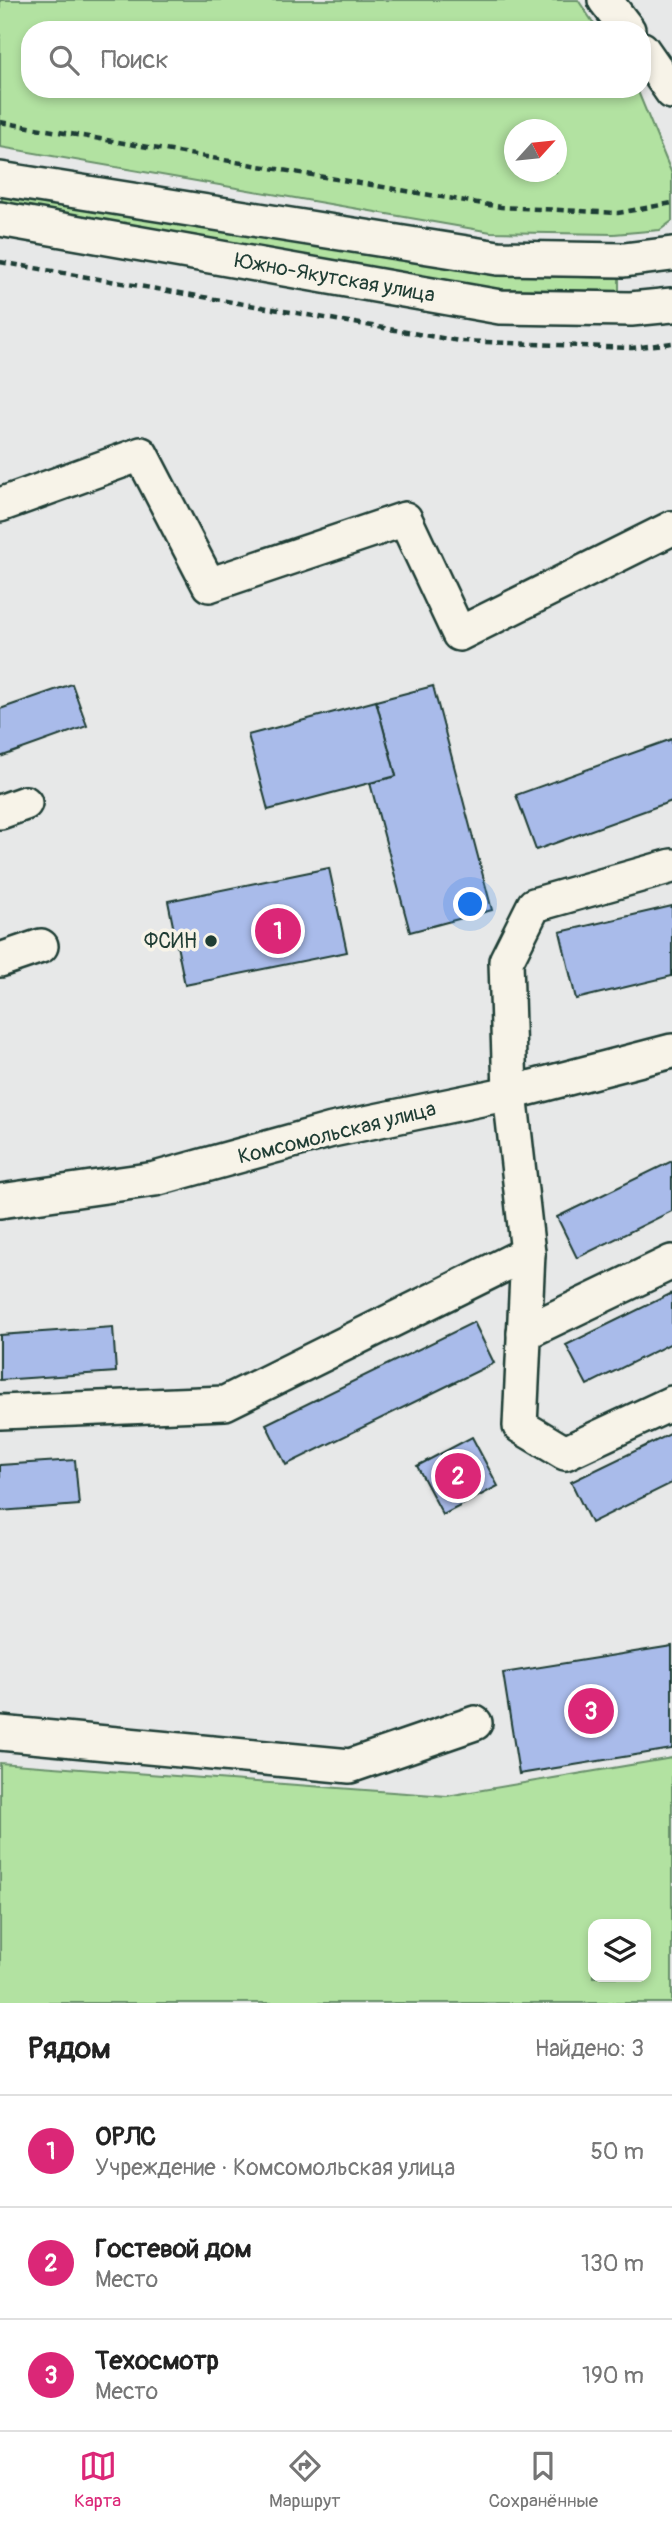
<!DOCTYPE html>
<html lang="ru">
<head>
<meta charset="utf-8">
<style>
	:root { --surface:#fff; --page:#f2f2f2; --text:#222; --muted:#767676; --line:#e0e0e0; --accent:#db2777 }
	body { margin:0; font-family:Pangolin,sans-serif; background:var(--page); color:var(--text) }
	.controls { position:absolute; right:21px; bottom:21px; display:grid; overflow:hidden; border-radius:14px; box-shadow:0 4px 10px #0003 }
	.controls button { width:63px; height:63px; display:grid; place-items:center; padding:0; border:0; border-bottom:2px solid var(--line); background:var(--surface); color:var(--text); font:35px sans-serif }
	.compass { position:absolute; left:504px; top:119px; width:63px; height:63px; border-radius:50%; background:var(--surface); box-shadow:0 4px 10px #0003; rotate:63deg }
	.you { position:absolute; left:471px; top:905px; width:24px; height:24px; margin:-18px; border:5px solid #fff; border-radius:50%; background:#1a73e8; box-shadow:0 0 0 10px #1a73e833 }
	.badge { display:grid; place-items:center; width:46px; height:46px; border-radius:50%; background:var(--accent); color:#fff; font-size:23px; font-weight:700 }
	.pin { position:absolute; translate:-50% -50%; border:4px solid #fff; box-shadow:0 2px 7px #0006 }
	.list { margin:0; padding:0; list-style:none }
	h2 { display:flex; justify-content:space-between; align-items:center; height:91px; margin:0; padding:0 28px; font-size:30px }
	h2 small { font-size:23px; font-weight:400; color:var(--muted) }
	.list li { display:grid; grid-template-columns:46px 1fr auto; gap:21px; align-items:center; box-sizing:border-box; height:112px; padding:0 28px; border-top:2px solid var(--line) }
	.list b { display:block; font-size:26px; white-space:nowrap }
	.list p { margin:0; font-size:23px; white-space:nowrap; color:var(--muted) }
	.list em { font-size:23px; font-style:normal; color:var(--muted) }
	.icon { flex:none; width:38px; height:38px; fill:none; stroke:currentColor; stroke-width:2; stroke-linecap:round; stroke-linejoin:round }
	.map { position:relative; flex:none; width:672px; height:2003px; overflow:hidden }
	.search { position:absolute; background:var(--surface); box-shadow:0 4px 10px #0003; left:21px; right:21px; top:21px; height:77px; display:flex; align-items:center; gap:18px; box-sizing:border-box; padding:0 24px; border-radius:28px; color:var(--muted); font-size:26px }
	.sheet { height:427px; background:var(--surface) }
	nav { display:flex; justify-content:space-around; align-items:center; box-sizing:border-box; height:98px; border-top:2px solid var(--line); background:var(--surface); font-size:19px; color:var(--muted) }
	nav a { display:grid; justify-items:center; gap:4px }
	nav .on { color:var(--accent) }
	.map>svg:first-child { display:block }
	.green { fill:#b2e2a1; stroke:#68906a; stroke-width:2; fill-rule:evenodd }
	.building { fill:#a9bbea; stroke:#1f3d34; stroke-width:2 }
	.lines { fill:none; stroke-linecap:round; stroke-linejoin:round }
	.minor-casing { stroke:#1f3d34; stroke-width:38 }
	.path { stroke:#1f3d34; stroke-width:4.5; stroke-dasharray:7 5; stroke-linecap:butt }
	.minor { stroke:#f7f3e8; stroke-width:33 }
	.poi-dot { fill:#1f3d34; stroke:#f7f3e8; stroke-width:2.5 }
	.labels { text-anchor:middle; dominant-baseline:central; stroke-width:7; stroke-linejoin:round; paint-order:stroke }
	.street-label { font-size:21px; fill:#1f3d34; stroke:#f7f3e8 }
	.poi-label { font-size:21px; fill:#1f3d34; stroke:#f7f3e8; text-anchor:end }
</style>
</head>
<body>
<div class="map">
<svg width="672" height="2003" viewBox="0 0 672 2003">
	<rect width="100%" height="100%" fill="#e7e8e8"/>
	<filter id="ink" filterUnits="userSpaceOnUse"><feTurbulence type="fractalNoise" baseFrequency=".0143" numOctaves="2"/><feDisplacementMap in="SourceGraphic" scale="14" xChannelSelector="R" yChannelSelector="G"/><feConvolveMatrix kernelMatrix="1 2 1 2 8 2 1 2 1" color-interpolation-filters="sRGB"/></filter>
	<g filter="url(#ink)">
		<g class="green">
			<path d="M0,0H578L598,30H30V89H637L672,174V221L660,230L614,234L491,232L0,147ZM514,130H556V172H514Z"/>
			<polygon points="3,194 499,275 619,278 619,291 497,289 0,207"/>
			<path d="M672,1758V2003H0V1763L447,1796ZM646,1924V1977H593V1924Z"/>
		</g>
		<g class="building">
			<polygon points="72,684 87,726 0,757 0,709"/>
			<polygon points="433,686 492,910 410,932 370,783 396,776 376,701"/>
			<polygon points="376,701 396,776 268,810 248,735"/>
			<polygon points="672,739 672,801 536,850 516,795"/>
			<polygon points="329,868 347,952 185,985 168,901"/>
			<polygon points="672,906 672,976 576,999 560,932"/>
			<polygon points="672,1161 672,1211 577,1258 557,1217"/>
			<polygon points="672,1293 672,1343 587,1385 566,1345"/>
			<polygon points="474,1322 494,1363 286,1465 266,1424"/>
			<polygon points="113,1327 116,1372 0,1380 0,1335"/>
			<polygon points="672,1433 672,1483 591,1523 571,1482"/>
			<polygon points="472,1437 498,1486 443,1515 417,1466"/>
			<polygon points="75,1460 79,1505 0,1511 0,1465"/>
			<polygon points="672,1646 672,1749 519,1774 503,1673"/>
		</g>
		<g class="lines">
			<g class="minor-casing">
				<g id="minor">
					<polyline points="605,0 628,30"/>
					<polyline points="642,49 672,92"/>
					<polyline points="0,179 498,258 624,260 672,254"/>
					<polyline points="0,219 500,307 631,309 672,305"/>
					<polyline points="0,505 141,454 209,585 405,519 459,634 672,528"/>
					<polyline points="0,812 25,803"/>
					<polyline points="672,866 534,905 506,961 510,1093 528,1253 520,1426 565,1453 672,1403"/>
					<polyline points="0,960 41,946"/>
					<polyline points="0,1201 155,1179 332,1130 510,1093 672,1051"/>
					<polyline points="524,1333 672,1262"/>
					<polyline points="0,1412 225,1403 528,1253"/>
					<polyline points="0,1733 350,1766 475,1723"/>
				</g>
			</g>
			<g class="path">
				<polyline points="0,122 501,207 618,213 672,203"/>
				<polyline points="0,262 459,341 632,348 672,343"/>
			</g>
			<use href="#minor" class="minor"/>
		</g>
	</g>
	<circle class="poi-dot" cx="211" cy="941" r="7"/>
	<g class="labels">
		<g class="street-label">
			<text transform="translate(335 278) rotate(10)">Южно-Якутская улица</text>
			<text transform="translate(337 1133) rotate(-14)">Комсомольская улица</text>
		</g>
		<g class="poi-label">
			<text x="197" y="941">ФСИН</text>
		</g>
	</g>
</svg>
<div class="controls">
<button><svg class="icon" aria-label="layers" viewBox="0 0 24 24"><path d="M12 4l9 5-9 5-9-5zM3 14l9 5 9-5"/></svg></button>
</div>
<svg class="compass" viewBox="-18 -18 36 36"><path d="M0-13l5 13h-10z" fill="#e53935"/><path d="M0 13l5-13h-10z" fill="#767676"/></svg>
<div class="you"></div>
<div class="pin badge" style="left:278px;top:931px">1</div>
<div class="pin badge" style="left:458px;top:1476px">2</div>
<div class="pin badge" style="left:591px;top:1711px">3</div>
<div class="search"><svg class="icon" aria-label="search" viewBox="0 0 24 24"><circle cx="10" cy="10" r="6"/><path d="M15 15l6 6"/></svg>Поиск</div>
</div>
<section class="sheet">
<h2>Рядом<small>Найдено: 3</small></h2>
<ul class="list">
<li><span class="badge">1</span><div><b>ОРЛС</b><p>Учреждение · Комсомольская улица</p></div><em>50 m</em></li>
<li><span class="badge">2</span><div><b>Гостевой дом</b><p>Место</p></div><em>130 m</em></li>
<li><span class="badge">3</span><div><b>Техосмотр</b><p>Место</p></div><em>190 m</em></li>
</ul>
</section>
<nav>
<a class="on"><svg class="icon" aria-label="map" viewBox="0 0 24 24"><path d="M3 6l6-2 6 2 6-2v14l-6 2-6-2-6 2zM9 4v14M15 6v14"/></svg>Карта</a>
<a><svg class="icon" aria-label="directions" viewBox="0 0 24 24"><path d="M12 3l9 9-9 9-9-9zM9 14v-3h6M13 9l2 2-2 2"/></svg>Маршрут</a>
<a><svg class="icon" aria-label="saved" viewBox="0 0 24 24"><path d="M7 4h10v16l-5-4-5 4z"/></svg>Сохранённые</a>
</nav>
</body>
</html>
